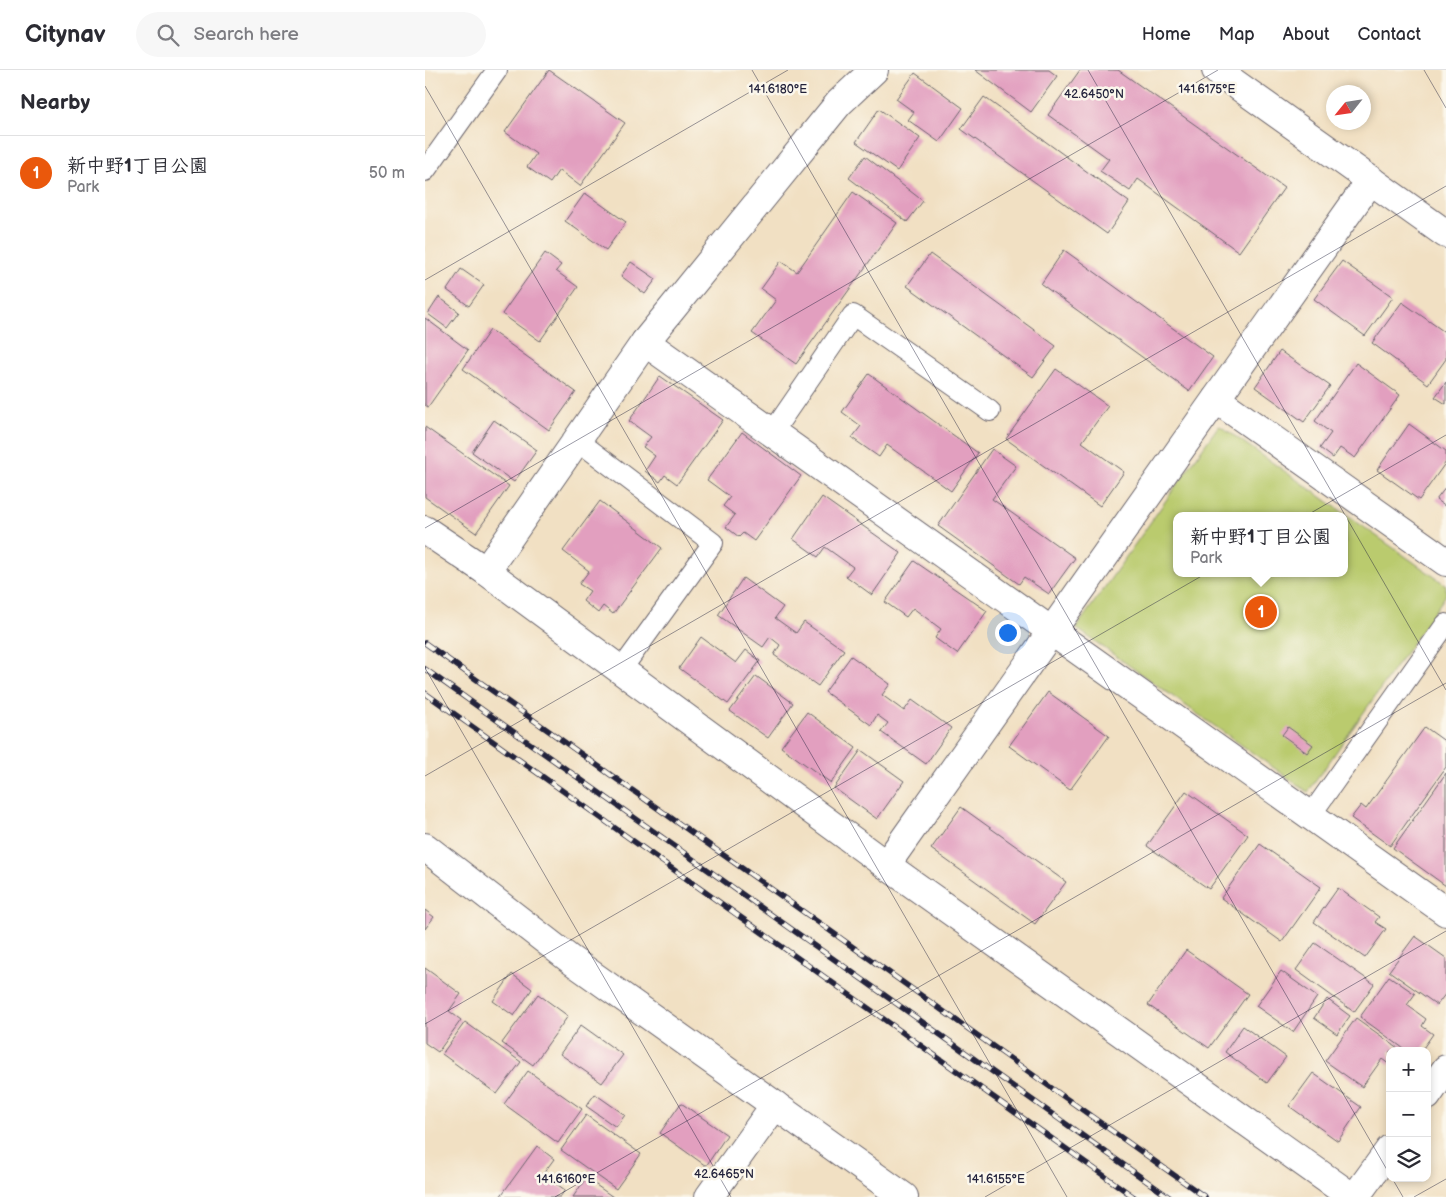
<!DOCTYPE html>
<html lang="en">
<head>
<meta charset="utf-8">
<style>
	:root { --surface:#fff; --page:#f7f7f7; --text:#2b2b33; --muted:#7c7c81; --line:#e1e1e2; --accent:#ea580c }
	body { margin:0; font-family:"Balsamiq Sans","Klee One",sans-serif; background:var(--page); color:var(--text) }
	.controls { position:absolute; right:15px; bottom:15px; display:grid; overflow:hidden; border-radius:10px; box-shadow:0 2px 8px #0003 }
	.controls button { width:45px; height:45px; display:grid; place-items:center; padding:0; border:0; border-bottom:1px solid var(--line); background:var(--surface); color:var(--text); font:25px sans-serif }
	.compass { position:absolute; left:901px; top:15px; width:45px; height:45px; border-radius:50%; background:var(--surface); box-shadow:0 2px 8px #0003; rotate:240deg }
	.you { position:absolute; left:582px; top:562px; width:18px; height:18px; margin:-12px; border:4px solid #fff; border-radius:50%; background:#1a73e8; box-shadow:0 0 0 8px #1a73e833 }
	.badge { display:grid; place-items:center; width:32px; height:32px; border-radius:50%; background:var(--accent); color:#fff; font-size:16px; font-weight:700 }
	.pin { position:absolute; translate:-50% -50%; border:2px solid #fff; box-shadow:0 1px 5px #0006 }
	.popup { position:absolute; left:748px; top:442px; width:175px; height:65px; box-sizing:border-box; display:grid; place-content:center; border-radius:10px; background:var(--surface); filter:drop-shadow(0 1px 4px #0005); font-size:16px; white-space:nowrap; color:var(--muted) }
	.popup b { font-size:19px; color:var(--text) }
	.popup::after { content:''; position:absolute; left:50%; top:100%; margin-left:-10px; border:10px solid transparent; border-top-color:var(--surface) }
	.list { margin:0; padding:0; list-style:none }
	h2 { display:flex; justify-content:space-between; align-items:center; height:65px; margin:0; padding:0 20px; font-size:21px }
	h2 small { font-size:16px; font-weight:400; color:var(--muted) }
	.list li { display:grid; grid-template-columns:32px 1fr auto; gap:15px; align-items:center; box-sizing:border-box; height:75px; padding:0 20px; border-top:1px solid var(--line) }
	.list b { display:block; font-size:19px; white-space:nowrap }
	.list p { margin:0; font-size:16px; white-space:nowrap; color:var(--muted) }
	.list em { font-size:16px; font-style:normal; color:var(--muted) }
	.icon { flex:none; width:28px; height:28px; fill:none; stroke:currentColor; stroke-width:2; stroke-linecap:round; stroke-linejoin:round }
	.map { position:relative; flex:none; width:1021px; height:1127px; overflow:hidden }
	header { display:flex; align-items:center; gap:30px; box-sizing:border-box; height:70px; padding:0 25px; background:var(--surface); border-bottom:1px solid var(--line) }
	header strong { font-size:24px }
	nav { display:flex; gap:28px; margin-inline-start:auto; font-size:18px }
	.search { width:350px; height:45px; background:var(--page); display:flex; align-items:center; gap:12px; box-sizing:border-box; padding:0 18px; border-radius:28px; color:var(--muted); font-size:19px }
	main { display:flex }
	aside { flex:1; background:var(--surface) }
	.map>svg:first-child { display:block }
	.green { fill:#bacb6e; stroke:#6e7654; fill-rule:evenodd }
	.building { fill:#e29fbf }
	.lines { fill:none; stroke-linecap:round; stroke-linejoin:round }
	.lane-casing { stroke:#6a646b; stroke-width:22 }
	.street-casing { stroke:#6a646b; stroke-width:30 }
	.lane { stroke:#fff; stroke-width:20 }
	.street { stroke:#fff; stroke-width:28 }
	.rail-casing { stroke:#22223b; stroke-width:5.5 }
	.rail { stroke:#fbf7ec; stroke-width:4; stroke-dasharray:11; stroke-linecap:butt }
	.ticks { fill:none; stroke:#22223b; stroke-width:1; stroke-opacity:0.45 }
	.ticks-label { font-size:12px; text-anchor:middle; fill:#22223b; stroke:#fbf7ec; stroke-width:5; stroke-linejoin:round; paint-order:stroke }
</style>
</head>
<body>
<header>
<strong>Citynav</strong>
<div class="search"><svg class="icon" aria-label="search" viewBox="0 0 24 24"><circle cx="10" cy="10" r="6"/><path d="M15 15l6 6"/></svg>Search here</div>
<nav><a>Home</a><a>Map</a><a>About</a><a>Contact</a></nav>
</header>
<main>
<aside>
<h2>Nearby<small></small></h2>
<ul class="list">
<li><span class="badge">1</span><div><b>新中野1丁目公園</b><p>Park</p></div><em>50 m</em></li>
</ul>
</aside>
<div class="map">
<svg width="1021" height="1127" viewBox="0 0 1021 1127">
	<rect width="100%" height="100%" fill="#fbf7ec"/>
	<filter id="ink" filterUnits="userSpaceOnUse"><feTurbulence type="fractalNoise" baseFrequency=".02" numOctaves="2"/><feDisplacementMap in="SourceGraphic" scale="10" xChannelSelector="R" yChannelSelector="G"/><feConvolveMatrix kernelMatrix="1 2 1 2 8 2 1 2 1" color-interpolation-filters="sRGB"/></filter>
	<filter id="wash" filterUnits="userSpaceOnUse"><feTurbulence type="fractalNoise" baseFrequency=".0096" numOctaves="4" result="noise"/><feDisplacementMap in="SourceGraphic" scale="20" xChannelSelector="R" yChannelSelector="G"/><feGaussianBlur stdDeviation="1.12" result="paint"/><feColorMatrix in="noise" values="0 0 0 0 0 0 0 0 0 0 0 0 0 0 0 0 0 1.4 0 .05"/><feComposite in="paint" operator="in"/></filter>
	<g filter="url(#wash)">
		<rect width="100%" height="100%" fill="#f1e0c3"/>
		<path class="green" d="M794,355L1021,515V525L883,722L651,558ZM752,446H920V503H752Z"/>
		<g id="blocks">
			<g class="building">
				<polygon points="124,0 200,53 155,116 134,100 125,113 102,97 111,84 80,62"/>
				<polygon points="550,0 624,0 632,6 606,42"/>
				<polygon points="655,0 693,0 859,118 814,182 713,109 705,121 675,101 684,89 623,45"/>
				<polygon points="490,3 538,38 514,72 483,50 489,42 471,29"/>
				<polygon points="559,27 704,132 682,164 536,59"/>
				<polygon points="454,39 495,68 472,101 431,72"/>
				<polygon points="440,86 498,131 482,152 424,108"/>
				<polygon points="428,122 472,153 371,294 327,263 351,230 336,219 356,191 372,202"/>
				<polygon points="160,123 201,152 181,180 140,151"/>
				<polygon points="639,180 788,287 764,321 616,214"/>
				<polygon points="120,183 136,195 131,201 153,217 115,271 77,244"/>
				<polygon points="505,184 631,276 608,307 482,216"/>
				<polygon points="917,191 968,227 940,266 889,229"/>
				<polygon points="206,192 231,209 220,224 196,206"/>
				<polygon points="36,199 59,215 44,236 22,220"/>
				<polygon points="14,227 34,242 22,258 3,244"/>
				<polygon points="977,232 1021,263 1021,289 1003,314 947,273"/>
				<polygon points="0,248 43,280 3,337 0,335"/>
				<polygon points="65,260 151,322 124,360 38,299"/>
				<polygon points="855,281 905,316 879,352 830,317"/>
				<polygon points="931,293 975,325 930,388 915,378 908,388 895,378 906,363 890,351"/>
				<polygon points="631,299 683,336 657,372 699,402 675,436 581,369"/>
				<polygon points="444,304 553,383 526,421 462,375 454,387 427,368 436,356 417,342"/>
				<polygon points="235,306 298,350 252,414 240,405 235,412 220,401 230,386 218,377 226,367 204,351"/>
				<polygon points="1021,312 1021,334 1010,327"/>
				<polygon points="69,350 112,380 89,412 47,382"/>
				<polygon points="984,354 1021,381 1021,392 994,430 952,400"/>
				<polygon points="0,357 84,416 51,463 0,427"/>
				<polygon points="317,362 376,406 329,471 318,463 314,467 301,457 310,445 298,436 305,427 282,410"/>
				<polygon points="567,379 591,396 567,429 650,488 624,524 599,507 594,514 513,456"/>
				<polygon points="1021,417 1021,437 1011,430"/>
				<polygon points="397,427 476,483 447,525 421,506 428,497 400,477 393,487 368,469"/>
				<polygon points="175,431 237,478 188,544 178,536 173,543 158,531 165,521 154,514 164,501 138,481"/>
				<polygon points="489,491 562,541 532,584 510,568 516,559 488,538 481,547 460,532"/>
				<polygon points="318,508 358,537 350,548 371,563 379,552 419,580 393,616 349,585 355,575 345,567 338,577 293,545"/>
				<polygon points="276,567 311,593 321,580 335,591 303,634 254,598"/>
				<polygon points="426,586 465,614 457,625 479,641 487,630 526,658 501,694 456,662 463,653 452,645 446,655 400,622"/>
				<polygon points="331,606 368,633 343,668 305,641"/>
				<polygon points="623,622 684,666 645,720 584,676"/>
				<polygon points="382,642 431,678 406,713 356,677"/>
				<polygon points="863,657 888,675 882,683 857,665"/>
				<polygon points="1000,657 1021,672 1021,697 965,776 926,748 936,735 941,739"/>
				<polygon points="436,680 479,711 452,749 409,718"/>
				<polygon points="1021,703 1021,816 968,778"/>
				<polygon points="761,721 823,765 784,819 722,776"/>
				<polygon points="536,737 641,812 610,854 506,779"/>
				<polygon points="835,774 896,817 857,872 796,828"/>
				<polygon points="913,818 954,847 950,852 961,859 940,888 889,852"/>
				<polygon points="0,840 9,847 0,859"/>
				<polygon points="990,866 1021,888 1021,923 1012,935 964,901"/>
				<polygon points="890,873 949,914 929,942 871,900"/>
				<polygon points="761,880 823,924 784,978 723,935"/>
				<polygon points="0,898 36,924 24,941 36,950 13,982 0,973"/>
				<polygon points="856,901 892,927 868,962 831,936"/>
				<polygon points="87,904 107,919 89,946 68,931"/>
				<polygon points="964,906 990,924 982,935 1001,949 997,956 1008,964 996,981 982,981 935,947"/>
				<polygon points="113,924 143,946 108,995 77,973"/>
				<polygon points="902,929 925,946 912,964 889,948"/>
				<polygon points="931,948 977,981 965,981 965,995 957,989 937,1017 900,991"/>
				<polygon points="40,952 96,992 72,1024 17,984"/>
				<polygon points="156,955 198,985 177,1013 135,984"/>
				<polygon points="818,956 861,987 842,1013 800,982"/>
				<polygon points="103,1001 157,1039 133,1073 79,1034"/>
				<polygon points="888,1003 936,1037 913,1071 864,1036"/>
				<polygon points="170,1024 200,1045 191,1057 161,1036"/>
				<polygon points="256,1033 302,1065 281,1096 235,1063"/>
				<polygon points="161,1045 216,1084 191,1119 136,1080"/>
				<polygon points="112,1076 129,1089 118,1104 140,1120 135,1127 75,1127"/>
				<polygon points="161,1108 188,1127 148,1127"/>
			</g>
		</g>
	</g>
	<g filter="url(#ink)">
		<use href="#blocks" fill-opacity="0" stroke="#6a646b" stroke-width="1"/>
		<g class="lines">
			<g class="lane-casing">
				<g id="lane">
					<polyline points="0,101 72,0"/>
					<polyline points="347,363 428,245 565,341"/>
					<polyline points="152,370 288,473 196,600"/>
					<polyline points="885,746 1021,554"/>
				</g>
			</g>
			<g class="street-casing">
				<g id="street">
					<polyline points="791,0 1021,164"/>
					<polyline points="220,272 1021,842"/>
					<polyline points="791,329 1021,492"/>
					<polyline points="0,460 61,501 461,795 927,1127"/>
					<polyline points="61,501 220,272 414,33 449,0"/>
					<polyline points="0,777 146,890 479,1127"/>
					<polyline points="461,795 946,110"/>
					<polyline points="1002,1026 1021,999"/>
					<polyline points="284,1127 350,1035"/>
					<polyline points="930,1127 965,1079"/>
				</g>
			</g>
			<use href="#lane" class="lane"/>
			<use href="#street" class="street"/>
			<g class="rail-casing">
				<g id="rail">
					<polyline points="0,573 780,1127"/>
					<polyline points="0,599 744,1127"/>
					<polyline points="0,623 709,1127"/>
				</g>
			</g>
			<use href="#rail" class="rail"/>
		</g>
	</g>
	<path class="ticks" d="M327,0L965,1105M663,0L1021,620M999,0L1021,38M0,16L642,1127M0,210L363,0M0,458L793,0M0,598L306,1127M0,706L1021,116M0,954L1021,365M967,1108L978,1127M130,1127L1021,613M560,1127L1021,861M989,1127L1021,1109"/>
	<g class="ticks-label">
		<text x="353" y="23">141.6180°E</text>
		<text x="782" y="23">141.6175°E</text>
		<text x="669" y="28">42.6450°N</text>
		<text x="299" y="1108">42.6465°N</text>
		<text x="141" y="1113">141.6160°E</text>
		<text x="571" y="1113">141.6155°E</text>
	</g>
</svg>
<div class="controls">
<button>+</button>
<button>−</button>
<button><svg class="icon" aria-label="layers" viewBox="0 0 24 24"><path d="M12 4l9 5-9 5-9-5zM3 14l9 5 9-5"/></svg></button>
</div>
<svg class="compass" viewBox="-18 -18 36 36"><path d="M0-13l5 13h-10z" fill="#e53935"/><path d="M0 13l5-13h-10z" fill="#7c7c81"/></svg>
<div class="you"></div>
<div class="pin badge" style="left:836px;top:542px">1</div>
<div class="popup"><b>新中野1丁目公園</b>Park</div>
</div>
</main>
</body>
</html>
